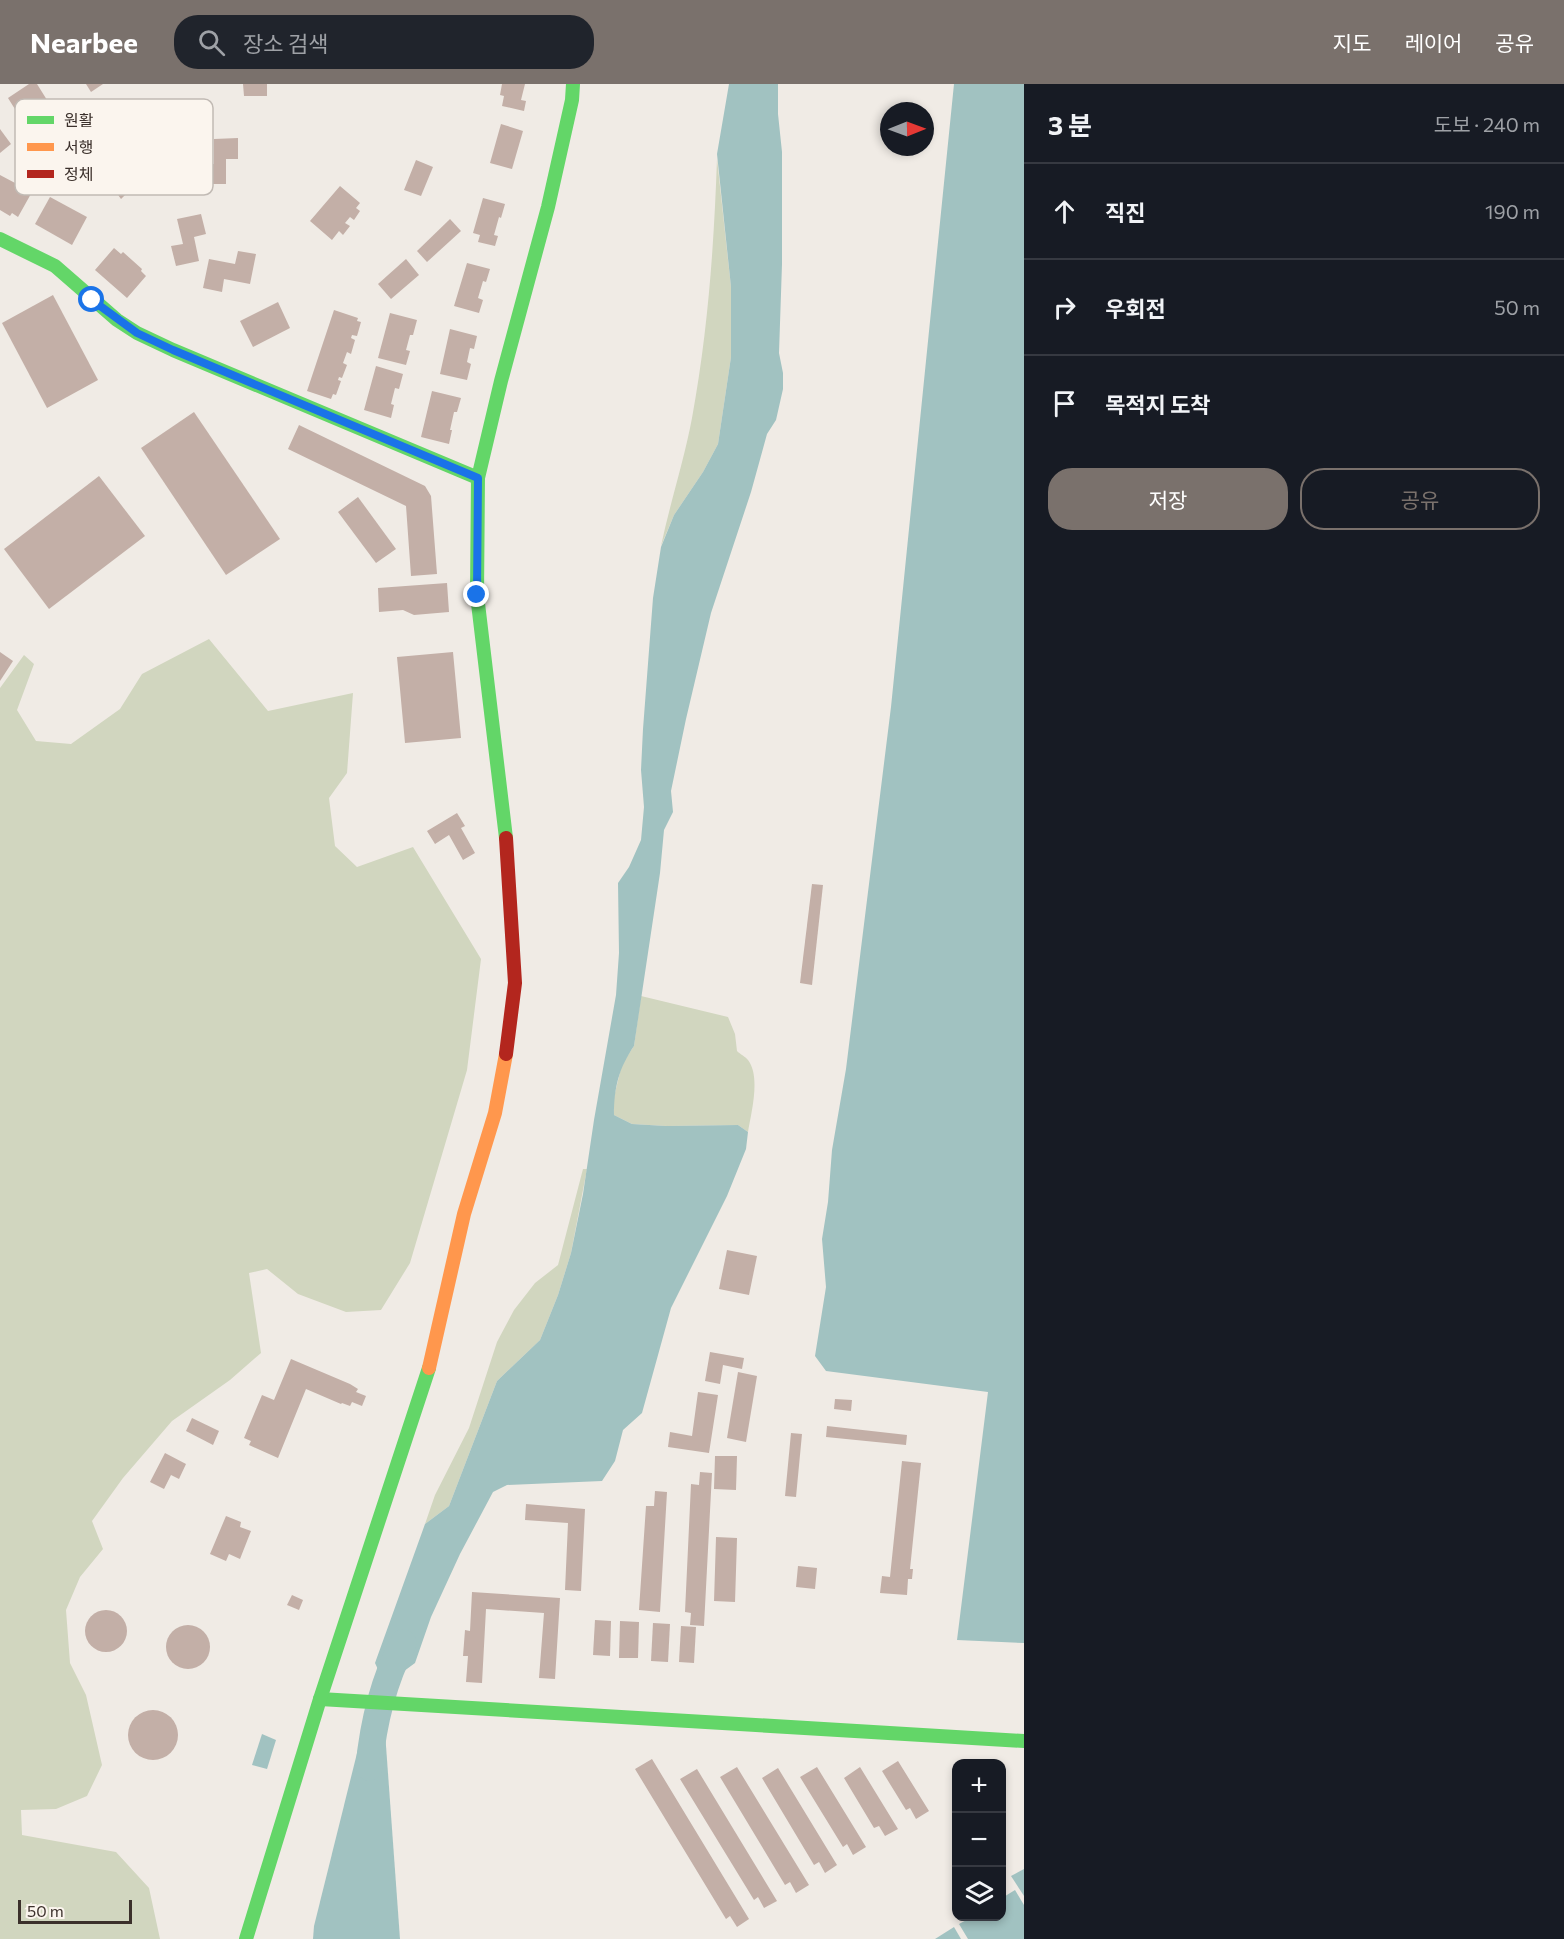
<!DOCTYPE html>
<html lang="ko">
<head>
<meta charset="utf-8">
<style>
	:root { --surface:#171b24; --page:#20242c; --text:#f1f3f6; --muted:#9ea1a6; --line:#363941; --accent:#7a716c }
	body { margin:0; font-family:Commissioner,"Noto Sans KR",sans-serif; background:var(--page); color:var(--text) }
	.controls { position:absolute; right:18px; bottom:18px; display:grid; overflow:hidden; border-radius:12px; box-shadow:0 3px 9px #0003 }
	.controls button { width:54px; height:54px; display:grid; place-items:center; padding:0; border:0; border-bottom:2px solid var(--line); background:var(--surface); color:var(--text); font:30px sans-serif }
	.compass { position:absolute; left:880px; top:18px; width:54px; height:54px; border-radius:50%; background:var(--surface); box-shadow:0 3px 9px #0003; rotate:89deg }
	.scale { position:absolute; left:18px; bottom:15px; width:114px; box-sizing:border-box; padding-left:6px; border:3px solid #3b302b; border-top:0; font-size:16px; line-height:21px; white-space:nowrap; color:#3b302b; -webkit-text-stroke:4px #fbf5ee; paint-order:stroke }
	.stop { position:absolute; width:18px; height:18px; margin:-14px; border:4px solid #1a73e8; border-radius:50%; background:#fff }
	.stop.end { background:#1a73e8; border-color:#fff; box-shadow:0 2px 6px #0008 }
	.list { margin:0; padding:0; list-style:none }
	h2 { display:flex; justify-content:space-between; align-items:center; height:78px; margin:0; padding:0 24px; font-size:26px }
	h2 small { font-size:20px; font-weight:400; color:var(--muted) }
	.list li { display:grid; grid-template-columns:39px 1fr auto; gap:18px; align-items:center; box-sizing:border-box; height:96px; padding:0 24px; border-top:2px solid var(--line) }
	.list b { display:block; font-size:22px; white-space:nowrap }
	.list em { font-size:20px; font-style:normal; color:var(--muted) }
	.actions { display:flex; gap:12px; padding:18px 24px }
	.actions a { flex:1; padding:14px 0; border:2px solid var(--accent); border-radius:24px; text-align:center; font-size:21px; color:var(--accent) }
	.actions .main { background:var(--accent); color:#fff }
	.icon { flex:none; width:33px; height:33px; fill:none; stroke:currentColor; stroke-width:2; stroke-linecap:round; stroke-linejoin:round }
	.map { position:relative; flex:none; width:1024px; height:1855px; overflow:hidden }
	header { display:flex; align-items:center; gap:36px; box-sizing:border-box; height:84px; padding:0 30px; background:var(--accent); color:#fff }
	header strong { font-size:28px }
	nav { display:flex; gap:33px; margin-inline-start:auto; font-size:21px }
	.search { width:420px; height:54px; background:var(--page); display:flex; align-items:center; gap:15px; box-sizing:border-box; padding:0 21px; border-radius:24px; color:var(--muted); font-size:22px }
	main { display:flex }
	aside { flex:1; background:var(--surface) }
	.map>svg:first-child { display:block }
	.green { fill:#d1d6bf }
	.water { fill:#a1c2c1 }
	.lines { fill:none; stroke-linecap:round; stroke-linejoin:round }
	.river { stroke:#a1c2c1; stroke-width:27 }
	.building { fill:#c3afa7 }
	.fast { stroke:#63d668; stroke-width:14 }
	.slow { stroke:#ff974d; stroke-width:14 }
	.jam { stroke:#b3261e; stroke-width:14 }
	.route { stroke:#1a73e8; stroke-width:8 }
	.key { fill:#fbf5ee; stroke:#c1bab4; stroke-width:1.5 }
	.key-label { font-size:16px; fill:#3b302b }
</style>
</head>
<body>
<header>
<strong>Nearbee</strong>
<div class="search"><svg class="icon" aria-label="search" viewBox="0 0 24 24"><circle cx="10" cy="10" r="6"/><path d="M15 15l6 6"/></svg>장소 검색</div>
<nav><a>지도</a><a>레이어</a><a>공유</a></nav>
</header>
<main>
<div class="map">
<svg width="1024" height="1855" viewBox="0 0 1024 1855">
	<rect width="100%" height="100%" fill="#f0ebe5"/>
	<g class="green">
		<path d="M717,75L731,203V273L718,360L703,388L674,431L661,462C670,419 684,377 692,334C708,248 714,161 717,75Z"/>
		<polygon points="209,555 268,627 353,609 347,689 329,714 335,762 357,783 413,763 481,875 467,986 410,1179 381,1226 346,1228 298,1210 267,1185 249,1189 261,1269 230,1296 172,1337 123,1394 92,1437 103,1465 80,1493 66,1526 70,1579 86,1611 102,1681 87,1712 56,1725 21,1726 22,1751 116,1768 149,1804 160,1855 0,1855 0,604 24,571 34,580 17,626 36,657 71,660 120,625 142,590"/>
		<path d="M641,912L728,933L735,950L737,967C740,970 746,973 748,976C761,993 751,1029 748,1048L738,1041L666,1042L632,1040L614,1031V1013L622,980L634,962Z"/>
		<polygon points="583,1085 587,1085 571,1169 558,1211 540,1256 497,1297 449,1422 425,1440 435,1411 469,1344 497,1258 514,1226 535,1199 558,1181"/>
	</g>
	<g class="water">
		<path d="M729,0H778V30L782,68V180L779,269L783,289V305L776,336L767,350L751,408L711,529L686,635L671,707L673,728L664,746L660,789L634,962C619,984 614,1003 614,1031L632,1040L666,1042L738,1041L748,1048L746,1065L727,1112L671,1224L642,1329L623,1346L615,1377L602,1397L507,1401L493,1408L460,1470L431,1533L415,1579L396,1593L381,1592L375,1579L425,1440L449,1422L497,1297L540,1256L558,1211L571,1169L583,1110L594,1036L616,911L619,869L618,799L629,783L641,756L644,723L641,686L643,645L653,514L661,463L674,431L703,388L718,360L731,273V203L717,70Z"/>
		<polygon points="954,0 1024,0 1024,1559 957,1556 988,1308 826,1287 815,1272 826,1203 822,1155 828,1118 832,1066 846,985 891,623"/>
		<polygon points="363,1645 385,1648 400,1855 313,1855 314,1842"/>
		<polygon points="262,1650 276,1656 267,1685 252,1681"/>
		<polygon points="1024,1785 1024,1812 1011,1792"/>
		<polygon points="1015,1806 1024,1821 1024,1855 968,1855 959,1840 972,1833 1002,1832 1002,1814"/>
		<polygon points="954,1843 961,1855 935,1855"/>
	</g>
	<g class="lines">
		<path class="river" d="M369,1683C373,1640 383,1598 403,1559"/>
	</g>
	<g class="building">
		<polygon points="29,0 37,0 57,32 30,49 8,14"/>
		<polygon points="86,0 103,0 91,8"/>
		<polygon points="243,0 267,0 267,12 244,12"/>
		<polygon points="502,0 525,0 521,16 526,17 524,27 502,22 504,12 500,11"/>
		<polygon points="143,37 155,51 150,56 154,60 160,54 174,66 167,72 169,75 160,83 158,80 141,96 144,100 135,108 132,104 121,115 111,101 118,94 115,90 106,98 93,84"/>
		<polygon points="501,40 523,47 512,85 490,79"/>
		<polygon points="0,45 11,60 0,69"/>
		<polygon points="238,54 238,75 226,75 226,100 203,100 202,80 214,80 214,55"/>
		<polygon points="416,76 433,83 421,112 404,106"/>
		<polygon points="0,91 32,108 18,133 12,129 10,132 0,126"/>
		<polygon points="340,102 360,119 356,124 360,127 354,136 350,133 345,139 350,142 343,151 339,147 332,156 310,137"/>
		<polygon points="50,113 87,133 72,161 35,140"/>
		<polygon points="483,114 505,120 501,134 499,133 494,151 498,152 495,162 478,158 480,151 473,149"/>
		<polygon points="201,130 206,150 194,153 199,177 176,182 171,162 183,160 177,135"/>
		<polygon points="450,135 461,147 427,178 417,167"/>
		<polygon points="114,164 121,170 123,168 142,185 141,187 146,192 127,214 95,186"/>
		<polygon points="238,167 256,170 250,200 224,195 222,208 203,204 209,175 235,180"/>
		<polygon points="406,175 419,191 391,215 378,200"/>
		<polygon points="467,179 490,185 486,198 483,197 478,214 483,216 479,229 454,222"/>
		<polygon points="53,211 98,296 47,324 2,239"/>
		<polygon points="278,218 290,244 253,263 240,237"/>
		<polygon points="334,226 358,234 357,237 361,238 357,252 352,251 351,254 355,256 351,270 347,268 343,279 347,281 342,294 339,293 338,296 341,297 336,311 333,310 331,315 307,307"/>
		<polygon points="390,229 417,236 413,251 410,251 406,266 410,267 406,281 378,274"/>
		<polygon points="450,245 477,252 474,265 470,264 467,278 471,280 467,296 440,290"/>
		<polygon points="376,282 403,290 399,305 395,304 391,320 394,321 391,334 364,326"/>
		<polygon points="432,307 461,314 457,328 454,328 450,346 452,346 449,360 421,353"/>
		<polygon points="194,328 280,455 226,491 141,364"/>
		<polygon points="299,341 425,402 431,412 437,490 411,492 406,422 288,365"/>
		<polygon points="99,392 145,452 49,525 4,465"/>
		<polygon points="358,413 396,465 376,479 338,428"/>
		<polygon points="447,499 449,528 414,531 403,526 379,528 378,504"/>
		<polygon points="0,568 13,577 0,597"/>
		<polygon points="453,568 461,654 405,659 397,573"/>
		<polygon points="457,729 465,742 461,744 475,769 463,776 449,751 435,760 427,747"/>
		<polygon points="812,800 823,801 812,901 800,899"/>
		<polygon points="727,1166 757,1172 749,1211 719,1205"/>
		<polygon points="710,1268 744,1274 742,1285 723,1281 720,1300 705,1297"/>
		<polygon points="291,1275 350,1300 358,1305 356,1308 366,1312 362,1322 352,1318 350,1322 342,1319 341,1320 306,1305 278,1374 249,1361 251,1357 244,1354 262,1311 274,1316"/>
		<polygon points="738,1288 757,1292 746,1358 727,1354"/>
		<polygon points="698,1308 718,1311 709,1369 668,1363 670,1348 692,1352"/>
		<polygon points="835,1315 852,1316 851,1327 834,1325"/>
		<polygon points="192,1334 219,1347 213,1361 186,1347"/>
		<polygon points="827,1342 907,1351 906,1361 826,1353"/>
		<polygon points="791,1349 802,1350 796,1413 785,1412"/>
		<polygon points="165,1369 186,1380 179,1395 171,1391 164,1405 150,1398"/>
		<polygon points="715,1372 737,1372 736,1406 714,1405"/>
		<polygon points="902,1377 921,1379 910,1485 913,1485 912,1495 908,1495 907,1511 880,1509 882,1492 890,1493"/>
		<polygon points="700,1388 712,1389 704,1542 690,1541 691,1529 685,1528 691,1400 699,1401"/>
		<polygon points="655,1407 667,1408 660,1528 639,1526 646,1422 654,1422"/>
		<polygon points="526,1420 585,1425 581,1507 565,1506 568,1439 525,1436"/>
		<polygon points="226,1432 241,1438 240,1443 251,1447 240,1475 229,1470 226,1477 210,1470"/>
		<polygon points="716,1453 737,1454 735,1518 714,1517"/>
		<polygon points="798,1482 817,1484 815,1505 796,1503"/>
		<polygon points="472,1508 560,1514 555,1595 539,1594 544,1529 486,1525 482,1599 466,1598 468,1572 463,1572 465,1546 470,1547"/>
		<polygon points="292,1511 303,1516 299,1526 287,1521"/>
		<circle cx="106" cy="1547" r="21"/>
		<polygon points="595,1536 611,1537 610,1572 593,1571"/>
		<polygon points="620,1537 639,1538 638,1574 619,1574"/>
		<polygon points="653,1539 670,1540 668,1578 651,1577"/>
		<circle cx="188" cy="1563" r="22"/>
		<polygon points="681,1542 696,1543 694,1579 679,1578"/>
		<circle cx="153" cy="1651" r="25"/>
		<polygon points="652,1675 749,1835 737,1843 730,1832 726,1835 635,1685"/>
		<polygon points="898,1677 929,1727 916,1735 910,1724 906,1726 882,1687"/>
		<polygon points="737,1683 809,1801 796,1809 790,1798 785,1801 720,1693"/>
		<polygon points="817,1683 866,1763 853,1771 847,1760 843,1763 800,1693"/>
		<polygon points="860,1683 898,1745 885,1752 879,1742 874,1744 844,1694"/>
		<polygon points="778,1684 837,1781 825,1789 819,1778 814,1781 762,1694"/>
		<polygon points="697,1685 777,1817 764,1824 758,1813 754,1816 680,1695"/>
	</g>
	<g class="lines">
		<g class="fast">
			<polyline points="0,155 55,182 117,236 137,249 173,266 478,394"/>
			<polyline points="506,754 477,511 478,394 501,297 548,123 572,16 573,0"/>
			<polyline points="320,1615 1024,1657"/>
			<polyline points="246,1855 320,1615 429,1284"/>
		</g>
		<polyline class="slow" points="429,1284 464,1130 495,1029 506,970"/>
		<polyline class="jam" points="506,754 515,899 506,970"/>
	</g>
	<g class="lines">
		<polyline class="route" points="92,216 137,249 173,266 478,394 477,511"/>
	</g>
	<rect x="15" y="15" width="198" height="96" rx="9" class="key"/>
	<rect x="27" y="32" width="27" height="8" fill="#63d668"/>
	<rect x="27" y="59" width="27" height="8" fill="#ff974d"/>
	<rect x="27" y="86" width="27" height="8" fill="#b3261e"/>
	<g class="key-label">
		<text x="64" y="42">원활</text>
		<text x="64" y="69">서행</text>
		<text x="64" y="96">정체</text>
	</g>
</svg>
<div class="controls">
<button>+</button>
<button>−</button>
<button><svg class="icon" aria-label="layers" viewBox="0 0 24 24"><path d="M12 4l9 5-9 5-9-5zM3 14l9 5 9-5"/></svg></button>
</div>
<svg class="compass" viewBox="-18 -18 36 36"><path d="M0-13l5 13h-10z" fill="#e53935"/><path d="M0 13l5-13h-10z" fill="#9ea1a6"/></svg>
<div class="scale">50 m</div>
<div class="stop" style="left:92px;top:216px"></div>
<div class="stop end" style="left:477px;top:511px"></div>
</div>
<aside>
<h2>3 분<small>도보 · 240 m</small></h2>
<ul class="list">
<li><svg class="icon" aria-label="ahead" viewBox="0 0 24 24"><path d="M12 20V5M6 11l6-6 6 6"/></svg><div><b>직진</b></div><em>190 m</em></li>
<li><svg class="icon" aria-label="right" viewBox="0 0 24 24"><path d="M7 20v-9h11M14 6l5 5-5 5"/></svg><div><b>우회전</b></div><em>50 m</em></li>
<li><svg class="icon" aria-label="arrive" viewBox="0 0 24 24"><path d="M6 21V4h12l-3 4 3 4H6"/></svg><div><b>목적지 도착</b></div></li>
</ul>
<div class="actions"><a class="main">저장</a><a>공유</a></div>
</aside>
</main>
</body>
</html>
